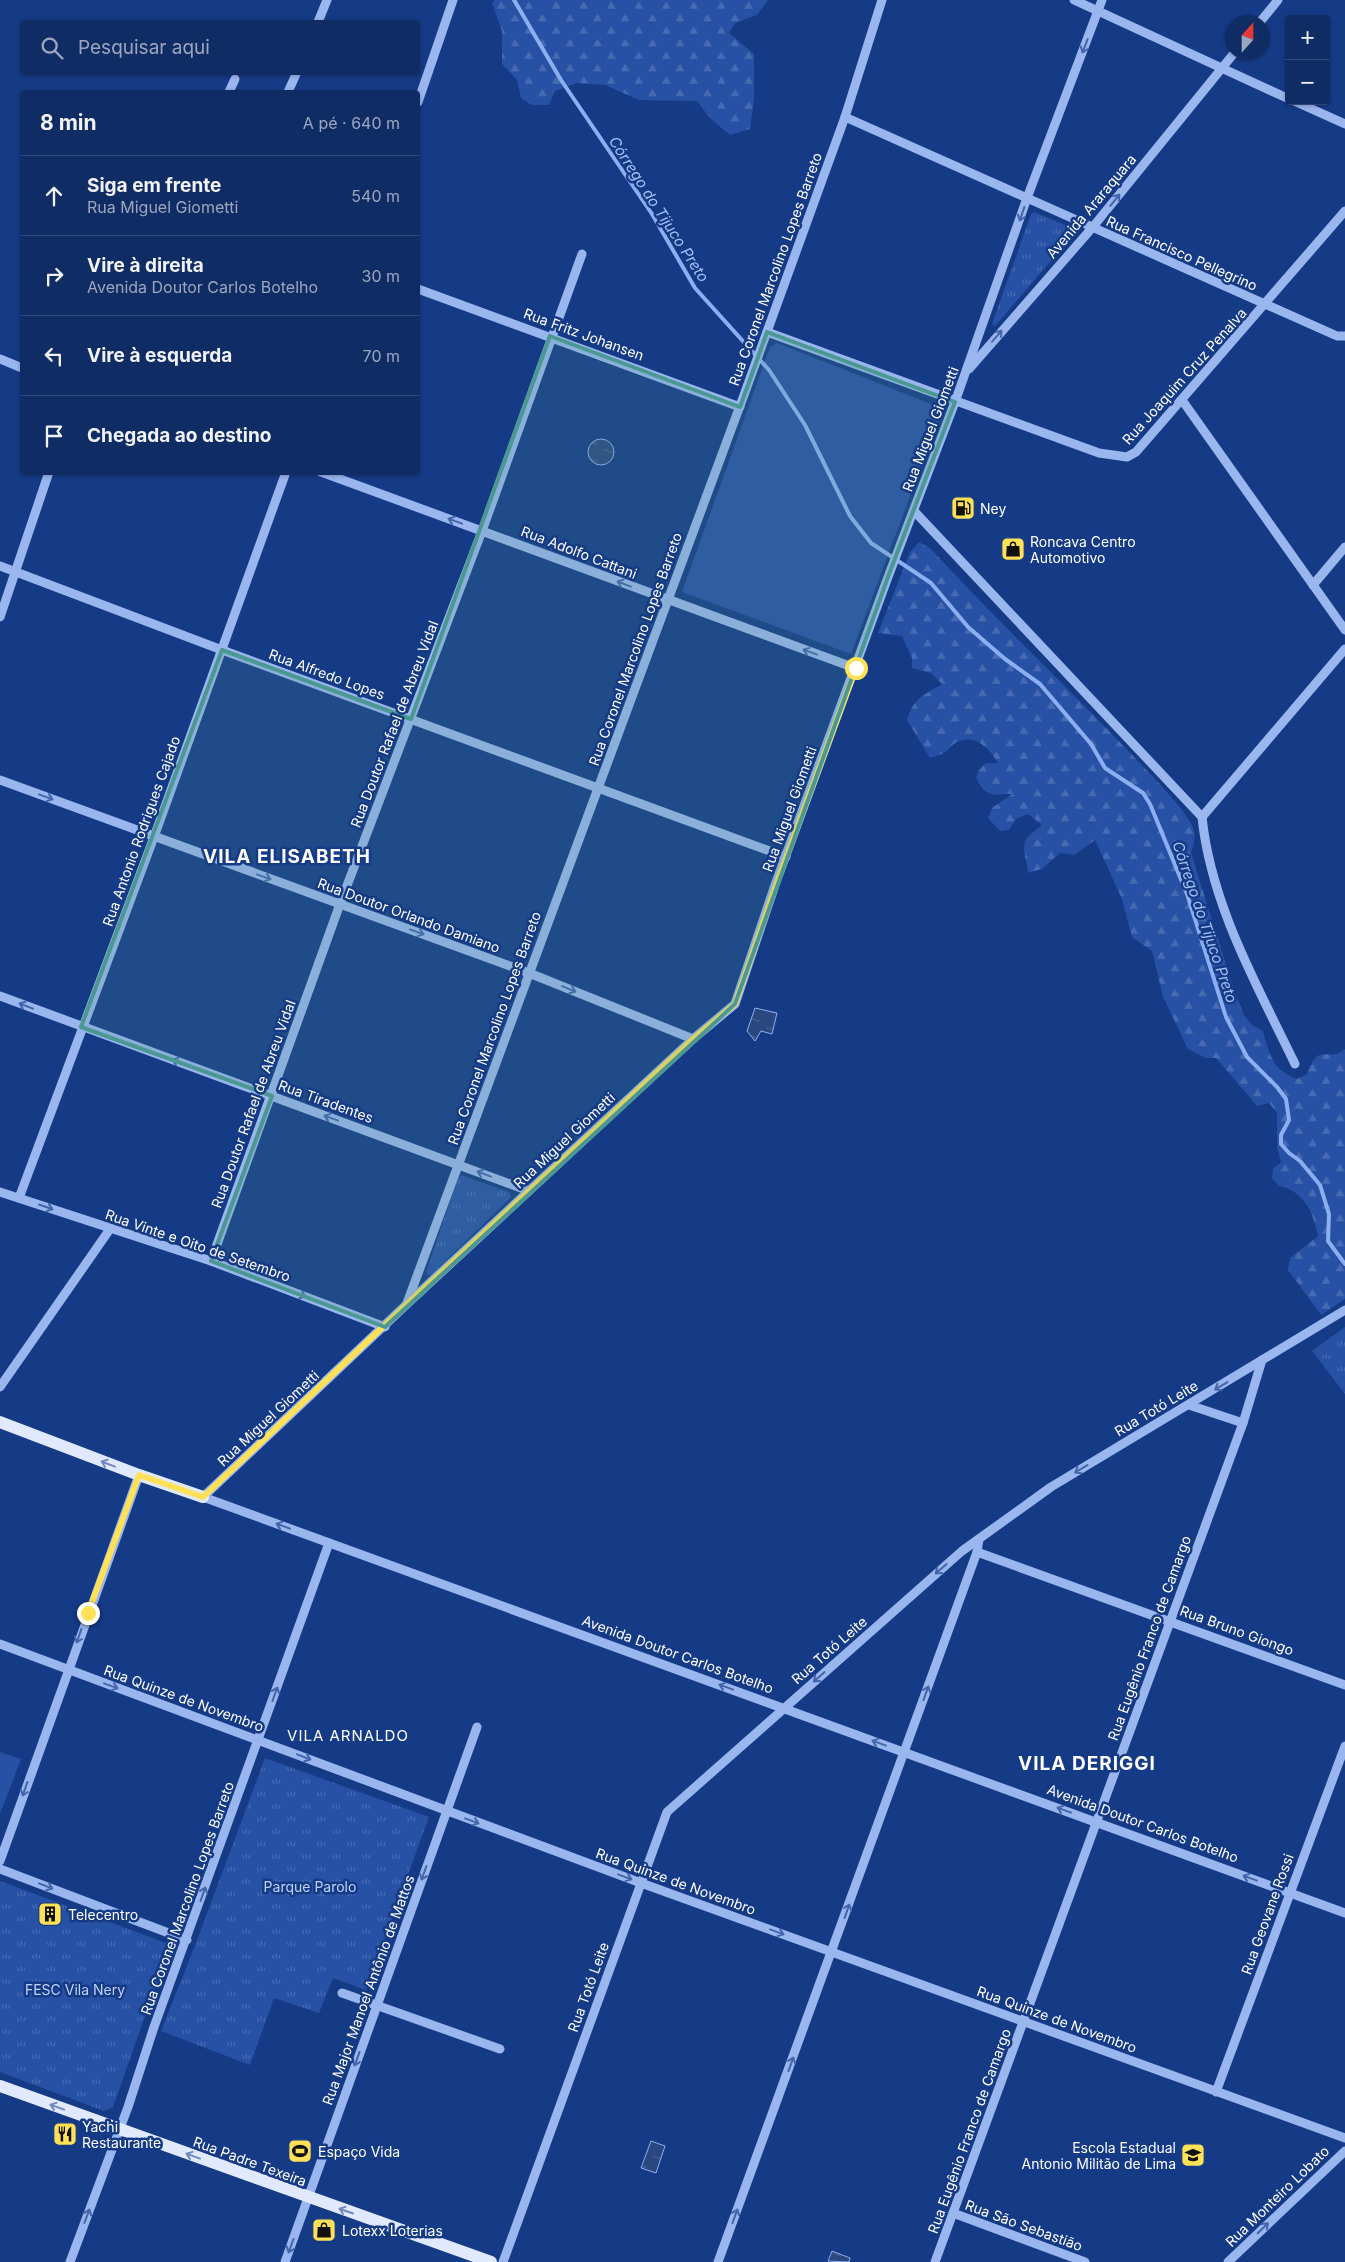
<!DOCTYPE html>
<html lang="pt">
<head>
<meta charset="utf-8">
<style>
	:root { --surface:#102c64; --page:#1e386d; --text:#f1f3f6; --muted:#9ca7bf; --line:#304878 }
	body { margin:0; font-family:Inter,sans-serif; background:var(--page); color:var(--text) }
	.controls { position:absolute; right:15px; top:15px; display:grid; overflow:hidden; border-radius:5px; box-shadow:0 1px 4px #0004 }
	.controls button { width:45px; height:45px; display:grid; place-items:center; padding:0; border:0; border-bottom:1px solid var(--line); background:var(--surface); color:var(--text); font:25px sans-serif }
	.compass { position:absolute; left:1225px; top:15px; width:45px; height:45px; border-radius:50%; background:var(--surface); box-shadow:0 1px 4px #0004; rotate:21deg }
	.stop { position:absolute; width:15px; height:15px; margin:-11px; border:4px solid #ffe157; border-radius:50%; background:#fff }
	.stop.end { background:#ffe157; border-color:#fff; box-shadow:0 1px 5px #0008 }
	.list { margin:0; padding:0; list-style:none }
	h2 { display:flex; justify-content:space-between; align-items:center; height:65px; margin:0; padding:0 20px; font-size:21px }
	h2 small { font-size:16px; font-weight:400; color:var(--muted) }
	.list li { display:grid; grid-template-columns:32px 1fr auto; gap:15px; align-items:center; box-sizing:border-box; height:80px; padding:0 20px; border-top:1px solid var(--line) }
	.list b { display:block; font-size:19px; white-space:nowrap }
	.list p { margin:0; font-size:16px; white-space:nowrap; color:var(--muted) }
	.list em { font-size:16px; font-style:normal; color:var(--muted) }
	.icon { flex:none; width:28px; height:28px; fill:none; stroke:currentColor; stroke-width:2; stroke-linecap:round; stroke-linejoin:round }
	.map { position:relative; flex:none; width:1345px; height:2262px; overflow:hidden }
	.search { position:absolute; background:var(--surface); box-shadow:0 1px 4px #0004; left:20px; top:20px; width:400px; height:55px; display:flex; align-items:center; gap:12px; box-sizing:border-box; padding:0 18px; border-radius:5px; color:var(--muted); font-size:19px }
	.panel { position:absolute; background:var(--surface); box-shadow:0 1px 4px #0004; left:20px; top:90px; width:400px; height:385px; border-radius:5px }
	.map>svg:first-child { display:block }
	.grass { fill:#2751a5 }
	.forest { fill:url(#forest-firs) }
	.park { fill:url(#park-tufts) }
	.water { fill:url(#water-ripples); stroke:#8caff1 }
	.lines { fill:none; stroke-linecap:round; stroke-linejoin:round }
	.stream { stroke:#8caff1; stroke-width:4 }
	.minor { stroke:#9ab6ee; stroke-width:9 }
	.major { stroke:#e1e9ff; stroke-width:12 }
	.oneway { stroke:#4465aa }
	.oneway2 { stroke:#7189bc }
	.route { stroke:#ffe157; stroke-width:6 }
	.marked { fill:#4b9892; fill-opacity:0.2; stroke:#4b9892; stroke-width:4; stroke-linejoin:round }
	.labels { text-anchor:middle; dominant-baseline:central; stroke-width:5; stroke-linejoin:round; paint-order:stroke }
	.street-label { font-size:14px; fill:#fff; stroke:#153a86 }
	.poi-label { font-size:14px; fill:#fff; stroke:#153a86; text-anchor:start }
	.park-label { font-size:14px; fill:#bfd3fa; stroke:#153a86 }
	.water-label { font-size:15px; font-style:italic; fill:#a5c1f6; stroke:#153a86 }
	.neighbourhood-label { font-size:15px; letter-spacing:1px; fill:#fff; stroke:#153a86 }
	.district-label { font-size:19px; font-weight:bold; letter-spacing:1px; fill:#fff; stroke:#153a86 }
</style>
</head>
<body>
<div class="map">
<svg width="1345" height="2262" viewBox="0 0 1345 2262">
	<defs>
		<pattern id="forest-firs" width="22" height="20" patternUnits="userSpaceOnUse" patternTransform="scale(1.25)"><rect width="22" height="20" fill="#2751a5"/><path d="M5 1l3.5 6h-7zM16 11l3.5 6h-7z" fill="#476bb2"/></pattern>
		<pattern id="park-tufts" width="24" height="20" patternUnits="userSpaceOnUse" patternTransform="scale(1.25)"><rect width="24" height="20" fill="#2751a5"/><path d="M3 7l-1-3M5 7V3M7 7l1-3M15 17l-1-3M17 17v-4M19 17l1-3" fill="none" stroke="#476bb2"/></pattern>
		<pattern id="water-ripples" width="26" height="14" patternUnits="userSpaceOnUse" patternTransform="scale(1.25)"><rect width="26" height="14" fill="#2b4780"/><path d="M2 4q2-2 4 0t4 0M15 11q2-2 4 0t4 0" fill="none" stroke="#4b6393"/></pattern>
	</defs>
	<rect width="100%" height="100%" fill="#153a86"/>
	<g class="grass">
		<polygon points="777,343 941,408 941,413 851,654 682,592 770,347"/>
		<polygon points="0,1752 21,1759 0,1814"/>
	</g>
	<g class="forest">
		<polygon points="495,0 768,0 757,15 735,23 729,33 754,54 754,99 750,129 730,135 710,118 697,101 639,100 605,85 577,83 555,91 549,105 532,105 521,98 517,80 502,64 502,31 492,3"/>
		<path d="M919,542L930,548C997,621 1069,688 1137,760C1151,775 1188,812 1194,830C1196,837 1193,846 1191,853L1234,990L1244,1015L1252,1025L1263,1031C1269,1055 1273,1070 1297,1079L1307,1074C1319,1040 1329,1064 1345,1049V1299L1321,1315L1288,1270L1290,1258L1318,1236C1313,1212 1304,1191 1279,1186L1272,1178L1273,1168L1281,1163L1277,1147V1113L1269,1103L1257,1106L1216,1058H1206L1188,1049L1163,997L1152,951L1132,937L1122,899L1095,840L1074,855L1060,853L1042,869L1028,873C1028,862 1020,848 1027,838C1030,833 1038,829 1042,825L1028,814L1016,819L1009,830L1000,831L988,818L992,808L1012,794C993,794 987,799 976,778L979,770L986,763H998C990,749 975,733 957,742C952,744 949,750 945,752C941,755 935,756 930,758L907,720C914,697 923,696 942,684L931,673L912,668V658L902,636L878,633L910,552Z"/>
	</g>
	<g class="park">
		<polygon points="1034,212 1075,229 1075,233 995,326 992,324 1031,214"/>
		<polygon points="461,1175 509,1192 511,1197 431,1275 428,1275 426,1272 458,1178"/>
		<polygon points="1345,1327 1345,1394 1312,1351"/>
		<polygon points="265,1758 429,1817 366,1990 333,1978 319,2013 274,1998 250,2065 161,2031 196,1943"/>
		<polygon points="0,1881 166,1943 169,1948 113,2107 104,2111 0,2072"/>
	</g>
	<g class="water">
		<circle cx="601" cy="452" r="13"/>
		<polygon points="755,1008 777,1013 772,1034 761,1031 755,1041 747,1031"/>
		<polygon points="651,2141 665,2146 656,2173 641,2168"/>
		<polygon points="832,2251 850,2258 849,2262 828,2261"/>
	</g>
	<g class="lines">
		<polyline class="stream" points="514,0 561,80 652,214 695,288 769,370 805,425 850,516 871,543 931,583 968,627 1005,659 1040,684 1091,744 1105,768 1143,793 1150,804 1187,894 1226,1017 1247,1057 1277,1087 1286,1099 1289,1120 1281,1135 1281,1144 1289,1153 1300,1161 1320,1185 1329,1214 1328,1241 1345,1264"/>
		<g class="minor">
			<polyline points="1074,0 1289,99"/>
			<polyline points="1102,0 1027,198 955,402 888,577 775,885 735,1004 693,1039 407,1304 203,1497 1345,1913"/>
			<polyline points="318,22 327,0"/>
			<polyline points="1260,22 1278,0"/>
			<polyline points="229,92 235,79"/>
			<polyline points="288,92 297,72"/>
			<polyline points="1294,101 1345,124"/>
			<polyline points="418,102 453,0"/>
			<polyline points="845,117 1337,336 1345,336"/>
			<polyline points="418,289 740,407"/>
			<polyline points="767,332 1099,453 1127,457 1136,452 1345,211"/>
			<polyline points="0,359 22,368"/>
			<polyline points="969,369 1092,228 1235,52"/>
			<polyline points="1182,400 1345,630"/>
			<polyline points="321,472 855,668"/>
			<path d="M914,511L1202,817C1211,905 1257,985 1295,1064"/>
			<polyline points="0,566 222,650 786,857"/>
			<polyline points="1313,585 1345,547"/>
			<polyline points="0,617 49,472"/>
			<polyline points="0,780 529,973 693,1039"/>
			<polyline points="1202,817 1345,649"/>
			<polyline points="0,996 529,1191"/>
			<polyline points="0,1192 211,1261 385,1327"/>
			<polyline points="19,1198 154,837 286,472"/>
			<polyline points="211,1261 340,904 482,531 582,254"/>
			<polyline points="407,1303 744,395 845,117 882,0"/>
			<polyline points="0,1387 110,1229"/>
			<polyline points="1189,1405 1243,1423"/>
			<polyline points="977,1552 1345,1685"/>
			<polyline points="0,1644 641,1883 1345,2138"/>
			<polyline points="0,1861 139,1475"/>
			<polyline points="0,1869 187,1940"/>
			<polyline points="342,1993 500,2049"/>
			<polyline points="1216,2092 1345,1746"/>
			<polyline points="953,2213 1085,2262"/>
			<polyline points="70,2262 128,2107 154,2027 329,1543"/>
			<polyline points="285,2262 477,1727"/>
			<polyline points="503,2262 667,1812 962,1551 1051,1487 1345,1310"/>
			<polyline points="718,2262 977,1552 979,1539"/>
			<polyline points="935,2262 1243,1423 1262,1360"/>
			<polyline points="1228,2262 1345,2151"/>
		</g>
		<g class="major">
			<polyline points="0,1422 139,1475 203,1497"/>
			<polyline points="0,2086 491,2262"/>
		</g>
	</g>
	<defs><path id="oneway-shaft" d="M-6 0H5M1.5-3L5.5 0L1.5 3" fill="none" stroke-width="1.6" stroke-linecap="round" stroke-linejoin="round" transform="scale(1.25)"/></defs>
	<g class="oneway">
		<use href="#oneway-shaft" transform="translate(1085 46) rotate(111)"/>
		<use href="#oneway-shaft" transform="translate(1115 200) rotate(-51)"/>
		<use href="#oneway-shaft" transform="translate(1022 214) rotate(109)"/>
		<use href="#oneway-shaft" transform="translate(997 336) rotate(-49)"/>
		<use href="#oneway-shaft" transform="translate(455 521) rotate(-160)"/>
		<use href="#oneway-shaft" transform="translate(624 584) rotate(-159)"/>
		<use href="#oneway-shaft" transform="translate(810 652) rotate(-160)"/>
		<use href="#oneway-shaft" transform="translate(46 797) rotate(20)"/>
		<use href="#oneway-shaft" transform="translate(264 877) rotate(20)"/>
		<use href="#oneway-shaft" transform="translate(417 932) rotate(20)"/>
		<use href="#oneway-shaft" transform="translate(569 989) rotate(22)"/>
		<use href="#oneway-shaft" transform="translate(26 1006) rotate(-159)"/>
		<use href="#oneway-shaft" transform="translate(179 1062) rotate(-160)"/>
		<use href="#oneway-shaft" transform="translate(331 1118) rotate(-160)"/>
		<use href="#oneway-shaft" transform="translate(484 1174) rotate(-159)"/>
		<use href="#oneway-shaft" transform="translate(46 1207) rotate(19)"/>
		<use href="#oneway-shaft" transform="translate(299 1294) rotate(21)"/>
		<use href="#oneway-shaft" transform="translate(1221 1386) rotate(149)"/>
		<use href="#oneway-shaft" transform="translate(1081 1469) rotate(149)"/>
		<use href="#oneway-shaft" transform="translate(283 1526) rotate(-160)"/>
		<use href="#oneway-shaft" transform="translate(941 1569) rotate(139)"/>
		<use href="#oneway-shaft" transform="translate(79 1636) rotate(109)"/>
		<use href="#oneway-shaft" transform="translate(819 1677) rotate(139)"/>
		<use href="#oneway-shaft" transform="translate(111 1686) rotate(20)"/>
		<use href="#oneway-shaft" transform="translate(726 1687) rotate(-160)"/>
		<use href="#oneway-shaft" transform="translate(926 1693) rotate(-70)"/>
		<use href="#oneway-shaft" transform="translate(275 1694) rotate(-70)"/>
		<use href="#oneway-shaft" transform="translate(879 1743) rotate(-160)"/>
		<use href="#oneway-shaft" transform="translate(304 1757) rotate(21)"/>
		<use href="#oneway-shaft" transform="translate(25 1789) rotate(109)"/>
		<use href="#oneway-shaft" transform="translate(1064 1810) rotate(-160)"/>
		<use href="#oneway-shaft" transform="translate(472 1821) rotate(20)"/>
		<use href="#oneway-shaft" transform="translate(424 1873) rotate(110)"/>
		<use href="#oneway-shaft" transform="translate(625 1877) rotate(20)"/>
		<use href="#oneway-shaft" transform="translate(1250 1878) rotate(-160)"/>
		<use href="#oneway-shaft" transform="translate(46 1886) rotate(21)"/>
		<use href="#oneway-shaft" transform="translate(203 1894) rotate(-70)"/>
		<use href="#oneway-shaft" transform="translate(847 1911) rotate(-70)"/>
		<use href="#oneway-shaft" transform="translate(777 1932) rotate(20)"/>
		<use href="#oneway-shaft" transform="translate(357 2059) rotate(110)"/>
		<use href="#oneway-shaft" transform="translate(791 2064) rotate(-70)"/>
		<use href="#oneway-shaft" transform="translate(87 2216) rotate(-69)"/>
		<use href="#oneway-shaft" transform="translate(735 2216) rotate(-70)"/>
		<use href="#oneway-shaft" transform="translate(1263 2228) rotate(-44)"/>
		<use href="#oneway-shaft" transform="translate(291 2246) rotate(110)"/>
	</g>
	<g class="oneway2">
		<use href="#oneway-shaft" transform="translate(108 1464) rotate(-159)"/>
		<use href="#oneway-shaft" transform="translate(57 2107) rotate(-160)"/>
		<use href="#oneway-shaft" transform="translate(193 2156) rotate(-160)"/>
		<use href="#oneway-shaft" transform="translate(346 2211) rotate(-161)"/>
	</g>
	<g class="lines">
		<polyline class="route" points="88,1613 139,1475 203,1497 407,1304 693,1039 735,1004 776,885 856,668"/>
	</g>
	<path class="marked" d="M767,332L955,402L888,577L735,1004L385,1327L211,1261L272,1096L81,1027L222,650L411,719L550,336L740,407Z"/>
	<defs>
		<g id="fuel-square" transform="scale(1.25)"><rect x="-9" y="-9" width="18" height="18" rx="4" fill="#ffe157" stroke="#153a86"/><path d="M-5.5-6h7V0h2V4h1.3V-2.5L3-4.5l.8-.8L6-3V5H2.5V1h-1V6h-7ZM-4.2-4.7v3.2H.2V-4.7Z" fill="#111"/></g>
		<g id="shop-square" transform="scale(1.25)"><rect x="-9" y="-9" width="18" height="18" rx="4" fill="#ffe157" stroke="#153a86"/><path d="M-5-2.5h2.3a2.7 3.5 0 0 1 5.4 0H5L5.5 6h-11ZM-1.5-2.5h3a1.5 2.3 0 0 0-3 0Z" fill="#111"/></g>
		<g id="building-square" transform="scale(1.25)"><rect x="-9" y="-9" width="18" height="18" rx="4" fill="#ffe157" stroke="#153a86"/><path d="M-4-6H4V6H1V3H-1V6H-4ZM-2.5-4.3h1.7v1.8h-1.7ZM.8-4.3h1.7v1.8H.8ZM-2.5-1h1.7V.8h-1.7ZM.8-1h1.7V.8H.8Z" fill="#111"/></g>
		<g id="restaurant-square" transform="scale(1.25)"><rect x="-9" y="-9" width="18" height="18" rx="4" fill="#ffe157" stroke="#153a86"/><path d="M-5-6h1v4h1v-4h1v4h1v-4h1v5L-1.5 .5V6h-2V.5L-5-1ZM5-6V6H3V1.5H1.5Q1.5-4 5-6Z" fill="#111"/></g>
		<g id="stadium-square" transform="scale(1.25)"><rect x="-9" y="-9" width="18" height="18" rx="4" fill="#ffe157" stroke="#153a86"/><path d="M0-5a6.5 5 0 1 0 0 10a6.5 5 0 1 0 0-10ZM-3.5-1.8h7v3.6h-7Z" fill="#111"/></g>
		<g id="school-square" transform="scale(1.25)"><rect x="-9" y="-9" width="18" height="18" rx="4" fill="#ffe157" stroke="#153a86"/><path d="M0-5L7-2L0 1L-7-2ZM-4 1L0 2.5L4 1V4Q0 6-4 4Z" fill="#111"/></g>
	</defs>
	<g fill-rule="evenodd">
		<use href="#fuel-square" x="963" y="508"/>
		<use href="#shop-square" x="1013" y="549"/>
		<use href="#building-square" x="50" y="1914"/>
		<use href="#restaurant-square" x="65" y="2134"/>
		<use href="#stadium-square" x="300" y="2151"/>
		<use href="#school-square" x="1193" y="2155"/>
		<use href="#shop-square" x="324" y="2230"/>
	</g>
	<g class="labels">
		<g class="street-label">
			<text transform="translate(1091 206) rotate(-50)">Avenida Araraquara</text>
			<text transform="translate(1182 253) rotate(24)">Rua Francisco Pellegrino</text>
			<text transform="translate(775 269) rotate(-70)">Rua Coronel Marcolino Lopes Barreto</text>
			<text transform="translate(584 334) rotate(20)">Rua Fritz Johansen</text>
			<text transform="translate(1184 376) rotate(-48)">Rua Joaquim Cruz Penalva</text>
			<text transform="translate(930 429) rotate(-69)">Rua Miguel Giometti</text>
			<text transform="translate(579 552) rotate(21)">Rua Adolfo Cattani</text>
			<text transform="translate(635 649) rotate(-70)">Rua Coronel Marcolino Lopes Barreto</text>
			<text transform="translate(327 674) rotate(20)">Rua Alfredo Lopes</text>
			<text transform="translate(394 724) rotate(-69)">Rua Doutor Rafael de Abreu Vidal</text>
			<text transform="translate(789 809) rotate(-70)">Rua Miguel Giometti</text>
			<text transform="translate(141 831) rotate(-70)">Rua Antonio Rodrigues Cajado</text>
			<text transform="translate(409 915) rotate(20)">Rua Doutor Orlando Damiano</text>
			<text transform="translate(494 1028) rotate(-70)">Rua Coronel Marcolino Lopes Barreto</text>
			<text transform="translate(326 1101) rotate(20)">Rua Tiradentes</text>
			<text transform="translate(253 1104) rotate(-70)">Rua Doutor Rafael de Abreu Vidal</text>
			<text transform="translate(564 1140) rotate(-43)">Rua Miguel Giometti</text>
			<text transform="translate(198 1245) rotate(19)">Rua Vinte e Oito de Setembro</text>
			<text transform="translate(1156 1408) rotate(-31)">Rua Totó Leite</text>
			<text transform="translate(268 1418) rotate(-43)">Rua Miguel Giometti</text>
			<text transform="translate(1237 1630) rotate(20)">Rua Bruno Giongo</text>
			<text transform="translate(1149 1638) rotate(-70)">Rua Eugênio Franco de Camargo</text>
			<text transform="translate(829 1650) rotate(-41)">Rua Totó Leite</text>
			<text transform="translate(678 1654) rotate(20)">Avenida Doutor Carlos Botelho</text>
			<text transform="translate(184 1698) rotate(20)">Rua Quinze de Novembro</text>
			<text transform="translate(1143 1823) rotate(20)">Avenida Doutor Carlos Botelho</text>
			<text transform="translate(676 1881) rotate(20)">Rua Quinze de Novembro</text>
			<text transform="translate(187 1898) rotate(-70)">Rua Coronel Marcolino Lopes Barreto</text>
			<text transform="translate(1267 1914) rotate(-70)">Rua Geovane Rossi</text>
			<text transform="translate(588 1987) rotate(-70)">Rua Totó Leite</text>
			<text transform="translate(368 1990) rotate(-70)">Rua Major Manoel Antônio de Mattos</text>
			<text transform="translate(1057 2019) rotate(20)">Rua Quinze de Novembro</text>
			<text transform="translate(969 2131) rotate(-70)">Rua Eugênio Franco de Camargo</text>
			<text transform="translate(250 2161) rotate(20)">Rua Padre Texeira</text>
			<text transform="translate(1277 2196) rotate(-44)">Rua Monteiro Lobato</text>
			<text transform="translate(1024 2225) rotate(20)">Rua São Sebastião</text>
		</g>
		<g class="poi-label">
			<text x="980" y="508">Ney</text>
			<text x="1030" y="541">Roncava Centro<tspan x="1030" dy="16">Automotivo</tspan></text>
			<text x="68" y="1914">Telecentro</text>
			<text x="82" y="2126">Yachi<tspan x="82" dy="16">Restaurante</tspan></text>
			<text x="1176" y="2147" text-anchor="end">Escola Estadual<tspan x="1176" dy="16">Antonio Militão de Lima</tspan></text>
			<text x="318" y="2151">Espaço Vida</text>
			<text x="342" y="2230">Lotexx Loterias</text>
		</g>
		<g class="park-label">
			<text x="310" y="1886">Parque Parolo</text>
			<text x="75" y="1989">FESC Vila Nery</text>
		</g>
		<g class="water-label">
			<text transform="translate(659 209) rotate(57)">Córrego do Tijuco Preto</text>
			<text transform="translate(1205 922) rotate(71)">Córrego do Tijuco Preto</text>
		</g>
		<g class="neighbourhood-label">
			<text x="348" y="1735">VILA ARNALDO</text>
		</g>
		<g class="district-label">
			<text x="287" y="856">VILA ELISABETH</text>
			<text x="1087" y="1763">VILA DERIGGI</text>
		</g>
	</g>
</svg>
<div class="controls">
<button>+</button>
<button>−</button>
</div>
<svg class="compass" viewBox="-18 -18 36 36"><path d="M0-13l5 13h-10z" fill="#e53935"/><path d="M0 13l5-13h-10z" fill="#9ca7bf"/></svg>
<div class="stop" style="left:856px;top:668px"></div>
<div class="stop end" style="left:88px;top:1613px"></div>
<div class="search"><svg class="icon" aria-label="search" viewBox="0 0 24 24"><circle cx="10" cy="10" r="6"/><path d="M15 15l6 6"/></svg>Pesquisar aqui</div>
<section class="panel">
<h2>8 min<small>A pé · 640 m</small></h2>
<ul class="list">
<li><svg class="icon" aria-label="ahead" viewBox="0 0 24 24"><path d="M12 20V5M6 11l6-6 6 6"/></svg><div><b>Siga em frente</b><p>Rua Miguel Giometti</p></div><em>540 m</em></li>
<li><svg class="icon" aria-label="right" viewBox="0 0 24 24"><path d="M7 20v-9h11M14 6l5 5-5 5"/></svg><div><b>Vire à direita</b><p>Avenida Doutor Carlos Botelho</p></div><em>30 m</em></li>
<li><svg class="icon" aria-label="left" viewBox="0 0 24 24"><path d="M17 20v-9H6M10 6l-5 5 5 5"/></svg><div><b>Vire à esquerda</b></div><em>70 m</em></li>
<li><svg class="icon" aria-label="arrive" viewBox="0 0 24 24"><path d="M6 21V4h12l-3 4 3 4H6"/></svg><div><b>Chegada ao destino</b></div></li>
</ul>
</section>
</div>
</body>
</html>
